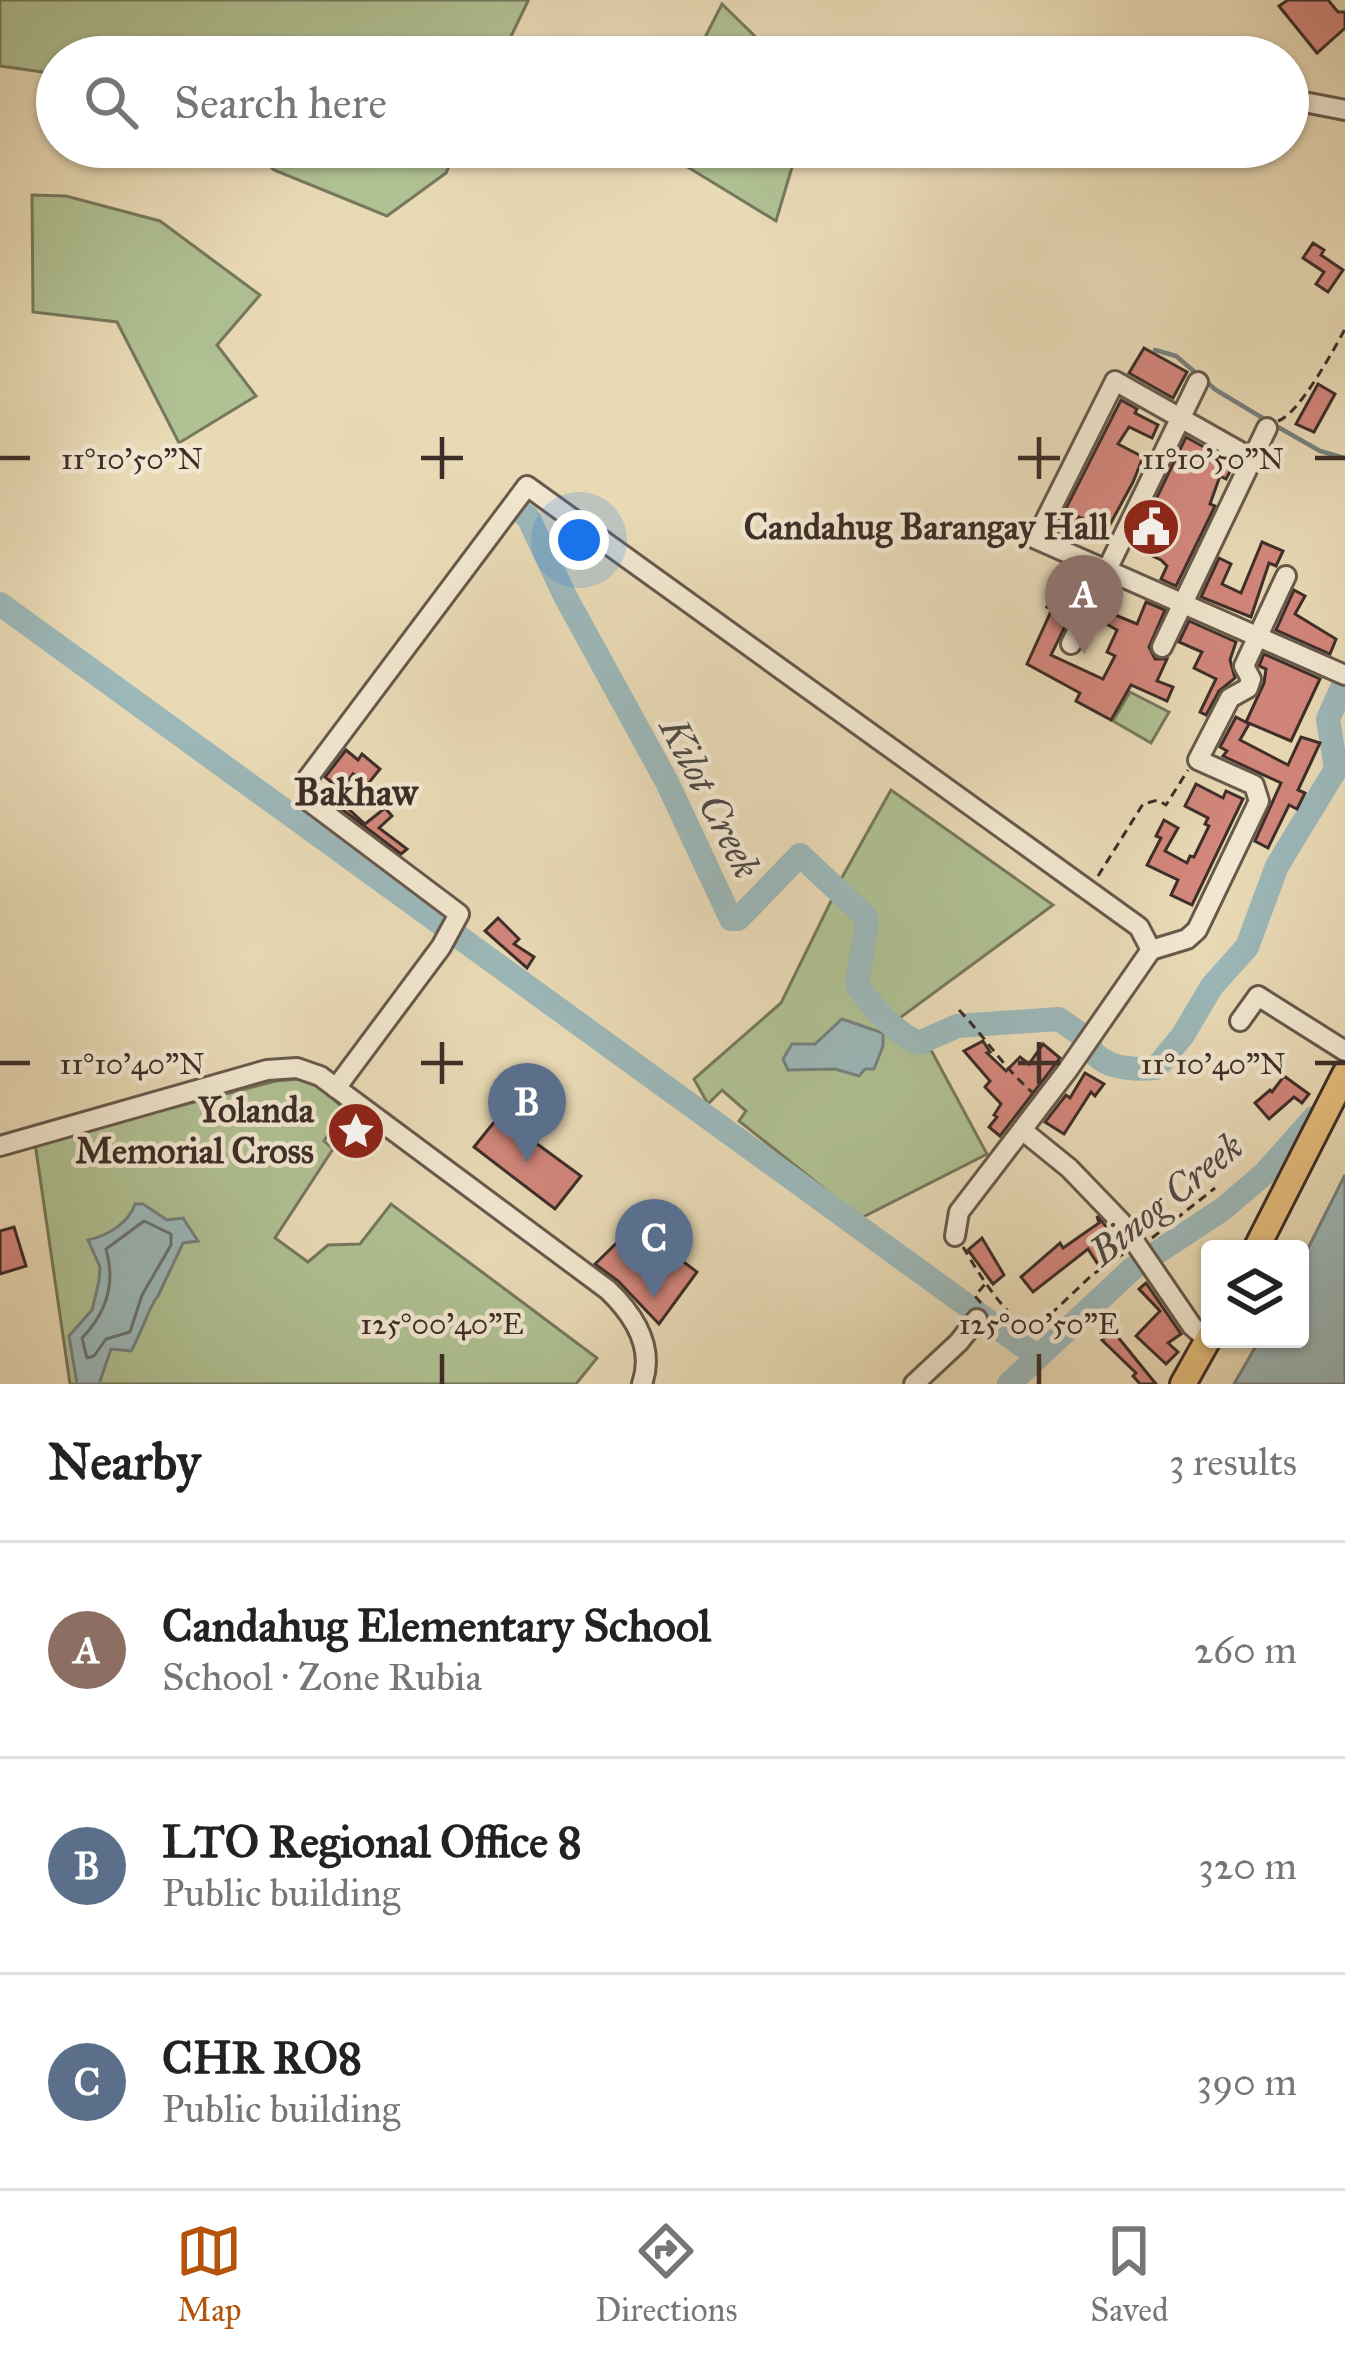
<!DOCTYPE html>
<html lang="en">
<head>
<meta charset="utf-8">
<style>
	:root { --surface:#fff; --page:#f6f6f6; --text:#222; --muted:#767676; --line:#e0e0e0; --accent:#b45309 }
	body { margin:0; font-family:"IM FELL Great Primer",serif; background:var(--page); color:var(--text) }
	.controls { position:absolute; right:36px; bottom:36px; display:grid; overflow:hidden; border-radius:12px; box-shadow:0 3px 9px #0004 }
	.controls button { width:108px; height:108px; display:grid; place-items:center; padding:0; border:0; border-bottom:3px solid var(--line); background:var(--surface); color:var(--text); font:60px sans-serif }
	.you { position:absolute; left:579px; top:540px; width:42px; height:42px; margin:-30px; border:9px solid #fff; border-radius:50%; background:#1a73e8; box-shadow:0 0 0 18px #1a73e833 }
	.badge { display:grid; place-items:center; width:78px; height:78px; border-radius:50%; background:var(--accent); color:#fff; font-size:39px; font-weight:700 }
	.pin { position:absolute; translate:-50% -99px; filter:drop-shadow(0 3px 6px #0008) }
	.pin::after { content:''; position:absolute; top:63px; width:42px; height:36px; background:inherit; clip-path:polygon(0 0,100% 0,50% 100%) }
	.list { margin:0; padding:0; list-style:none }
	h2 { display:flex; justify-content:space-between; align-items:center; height:156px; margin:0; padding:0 48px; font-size:51px }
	h2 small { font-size:39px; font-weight:400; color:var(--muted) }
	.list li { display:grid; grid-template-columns:78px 1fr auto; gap:36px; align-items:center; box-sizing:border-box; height:216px; padding:0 48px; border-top:3px solid var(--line) }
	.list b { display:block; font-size:45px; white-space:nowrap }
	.list p { margin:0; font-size:39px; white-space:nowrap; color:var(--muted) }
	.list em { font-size:39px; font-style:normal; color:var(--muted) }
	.icon { flex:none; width:66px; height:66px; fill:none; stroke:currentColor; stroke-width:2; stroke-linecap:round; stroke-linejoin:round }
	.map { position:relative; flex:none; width:1345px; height:1384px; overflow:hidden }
	.search { position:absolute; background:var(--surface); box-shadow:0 3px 9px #0004; left:36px; right:36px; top:36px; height:132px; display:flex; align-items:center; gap:30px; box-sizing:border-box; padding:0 42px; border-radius:66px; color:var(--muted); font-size:45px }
	.sheet { height:804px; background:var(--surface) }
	nav { display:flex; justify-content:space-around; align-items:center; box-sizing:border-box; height:168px; border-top:3px solid var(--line); background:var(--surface); font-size:33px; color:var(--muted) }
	nav a { display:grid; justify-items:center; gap:6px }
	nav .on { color:var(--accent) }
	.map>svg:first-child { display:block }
	.green { fill:#b0c193; stroke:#76785e; stroke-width:3 }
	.water { fill:#9cb8b9; stroke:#76817f; stroke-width:3 }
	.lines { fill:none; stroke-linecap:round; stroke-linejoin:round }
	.shore { stroke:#6c7370; stroke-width:3 }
	.stream { stroke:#76817f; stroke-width:4.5 }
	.river { stroke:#9cb8b9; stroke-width:24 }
	.building { fill:#d3867c; stroke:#3d2e28; stroke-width:3 }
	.minor-casing { stroke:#68594c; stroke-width:24 }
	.major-casing { stroke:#3d2e28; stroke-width:30 }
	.path { stroke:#3d2e28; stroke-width:3; stroke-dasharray:9 6; stroke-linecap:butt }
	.minor { stroke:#f1e7d0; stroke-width:18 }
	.major { stroke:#e4bd7b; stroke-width:24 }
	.ticks { fill:none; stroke:#3d2e28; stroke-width:4.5 }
	.labels { text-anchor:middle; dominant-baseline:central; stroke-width:9; stroke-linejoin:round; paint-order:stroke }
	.poi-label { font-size:36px; font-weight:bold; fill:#3d2e28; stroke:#f1e7d0; text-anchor:end }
	.neighbourhood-label { font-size:39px; font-weight:bold; fill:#3d2e28; stroke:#f1e7d0 }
	.water-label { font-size:39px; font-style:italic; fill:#504a45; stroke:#f1e7d0 }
	.ticks-label { font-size:30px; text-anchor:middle; fill:#3d2e28; stroke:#f1e7d0; stroke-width:9; stroke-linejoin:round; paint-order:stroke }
</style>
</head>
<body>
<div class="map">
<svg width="1345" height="1384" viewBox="0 0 1345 1384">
	<rect width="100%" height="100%" fill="#e9dab6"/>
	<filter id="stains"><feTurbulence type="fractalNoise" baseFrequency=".00167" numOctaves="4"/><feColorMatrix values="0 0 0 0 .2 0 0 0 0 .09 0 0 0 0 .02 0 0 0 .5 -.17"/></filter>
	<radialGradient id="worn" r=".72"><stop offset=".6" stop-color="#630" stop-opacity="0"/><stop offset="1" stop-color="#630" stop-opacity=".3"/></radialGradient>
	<g class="green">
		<polygon points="0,0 527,0 528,1 501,57 57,57 57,74 0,66"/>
		<polygon points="722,4 768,49 769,57 666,57 695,57"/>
		<polygon points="248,147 458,147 446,173 387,216 274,170"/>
		<polygon points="655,147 798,147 776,221"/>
		<polygon points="32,195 66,196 160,221 260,295 217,345 256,396 179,443 117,322 33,312"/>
		<polygon points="1130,692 1169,712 1151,743 1113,721"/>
		<path d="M891,790L1053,905L897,1020L861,978C876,919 885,926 840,881Z"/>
		<polygon points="833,897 857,921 847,982 850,989 872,1017 917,1053 931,1050 987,1154 861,1218 739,1121 746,1111 722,1090 708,1104 694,1079 781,1003"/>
		<polygon points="298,1079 322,1088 345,1110 324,1141 333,1149 275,1238 308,1262 328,1245 360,1244 391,1204 597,1358 576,1384 70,1384 35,1143 276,1081"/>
	</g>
	<g class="water">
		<polygon points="842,1019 883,1033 883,1046 874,1069 865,1069 859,1076 835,1069 788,1070 783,1059 792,1044 815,1044"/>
		<polygon points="1345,1175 1345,1384 1234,1384 1260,1339 1300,1339 1300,1264"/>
		<path d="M135,1204H143L167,1220L183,1218L198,1241L183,1243L158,1296C150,1304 140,1337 131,1351L111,1349L99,1384H77L69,1336L92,1310L99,1281L100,1267L88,1240C107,1236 129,1223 135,1204Z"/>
	</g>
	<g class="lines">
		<path class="shore" d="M144,1221L171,1234V1245L142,1295L130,1332L106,1339L94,1356L87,1358L82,1338C107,1312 116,1283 106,1249Z"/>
		<g class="stream">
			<polyline points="1155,350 1176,356 1216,390 1266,420"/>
			<polyline points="1278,427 1320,451 1345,458"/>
		</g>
		<g class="river">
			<path d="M521,512L528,517L565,596L667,782L731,919H738L800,855L865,916L867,922L857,985C872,1007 894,1032 919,1043L957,1026L1059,1019L1083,1036"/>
			<polyline points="0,604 1038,1357"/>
			<path d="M1090,1048C1104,1069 1132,1070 1156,1068L1183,1035L1212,986L1247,947L1277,866L1336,769L1328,719L1345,681"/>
			<polyline points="1009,1384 1132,1269 1223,1209 1265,1173 1314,1118"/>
		</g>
	</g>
	<g class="building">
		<polygon points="1288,0 1328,0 1338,12 1345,12 1345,28 1317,53 1279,6"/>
		<polygon points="1313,243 1324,250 1321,255 1343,270 1328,292 1316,284 1324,272 1303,258"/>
		<polygon points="1144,348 1187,372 1173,398 1129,373"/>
		<polygon points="1318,384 1335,394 1314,432 1296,424"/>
		<polygon points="1121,400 1137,409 1135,413 1158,425 1152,438 1129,427 1118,444 1143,457 1133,482 1107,530 1079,517 1067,538 1054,532"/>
		<polygon points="1186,437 1234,464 1226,479 1220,476 1210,504 1215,506 1176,586 1161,579 1167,566 1161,560 1133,547"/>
		<polygon points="1262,542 1283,551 1276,566 1269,563 1251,617 1201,597 1219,558 1231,564 1222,584 1241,593"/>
		<polygon points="1071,571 1088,579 1051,655 1103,679 1115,656 1107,652 1117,630 1098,619 1103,610 1137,624 1146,602 1165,610 1149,647 1155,659 1167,659 1157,681 1173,687 1167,701 1131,685 1111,720 1076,701 1080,693 1027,664 1052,609 1047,607 1058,588 1062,590"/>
		<polygon points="1294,590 1305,596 1295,614 1336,639 1330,654 1276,630"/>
		<polygon points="1189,621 1236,642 1230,660 1235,678 1219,691 1206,715 1200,712 1216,679 1194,668 1202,652 1179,642"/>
		<polygon points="1264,654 1320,679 1291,741 1246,722 1264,683 1266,669 1259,666"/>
		<polygon points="1236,717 1249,724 1240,740 1288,765 1301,737 1320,743 1298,790 1305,793 1297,809 1289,805 1268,848 1255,841 1281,783 1223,756 1227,751 1220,747"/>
		<polygon points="346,750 358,760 362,754 380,769 367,785 353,774 341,790 325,777"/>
		<polygon points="1196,784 1223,798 1226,791 1243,799 1192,905 1171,895 1178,880 1147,865 1161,838 1156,836 1164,820 1178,828 1165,851 1187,863 1190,856 1194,857 1209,826 1205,824 1208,818 1185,806"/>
		<polygon points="331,793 365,824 385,808 392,816 379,828 407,849 401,854 327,798"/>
		<polygon points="498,918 519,939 514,944 534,957 527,968 485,931"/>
		<polygon points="983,1041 990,1052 987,1053 1006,1071 1020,1057 1029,1064 1043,1044 1060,1058 1000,1136 989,1127 997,1117 994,1115 1001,1104 985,1087 990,1081 964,1051"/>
		<polygon points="1085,1073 1104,1084 1095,1096 1091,1092 1064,1134 1045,1122 1066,1095 1070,1098"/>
		<polygon points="1284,1076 1309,1094 1302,1103 1294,1097 1269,1119 1255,1103 1270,1090 1272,1092"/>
		<polygon points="499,1116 581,1176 555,1209 474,1147"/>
		<polygon points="1097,1216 1111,1232 1102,1239 1115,1255 1099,1266 1088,1249 1033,1292 1021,1277 1060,1243 1063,1248 1099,1223"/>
		<polygon points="635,1225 697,1272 659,1324 618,1281 595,1264"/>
		<polygon points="14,1227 26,1266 0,1274 0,1231"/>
		<polygon points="982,1238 1004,1275 993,1284 968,1250"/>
		<polygon points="1146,1283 1181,1334 1168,1343 1178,1352 1166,1364 1136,1336 1160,1311 1139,1289"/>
		<polygon points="1113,1331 1143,1368 1156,1384 1140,1384 1133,1376 1136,1373 1102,1340"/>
	</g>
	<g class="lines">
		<g class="minor-casing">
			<g id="minor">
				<polyline points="1309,103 1345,110"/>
				<polyline points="1253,459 1115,381 1036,539 1345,675"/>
				<polyline points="1071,644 1198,382"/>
				<polyline points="1162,647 1267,428"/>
				<polyline points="1151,950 1187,939 1197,930 1259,801 1254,785 1198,760 1230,698 1248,688 1251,679 1244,666 1286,576"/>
				<polyline points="1240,1021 1258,996 1345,1051"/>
				<polyline points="336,1088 441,947 459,914 310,802 308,778 527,486 1139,927 1151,950"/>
				<polyline points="1022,1130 1069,1168 1121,1222 1192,1326 1208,1340"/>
				<path d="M0,1146L267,1070L297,1068L320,1076L608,1290C634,1315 655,1347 642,1384"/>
				<polyline points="955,1236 959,1212 1067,1071 1151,950"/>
				<polyline points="914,1384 959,1342 977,1319"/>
			</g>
		</g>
		<g class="major-casing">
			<g id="major">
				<polyline points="1256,1249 1345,1074"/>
				<polyline points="1183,1384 1210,1336"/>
			</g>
		</g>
		<g class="path">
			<path d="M1278,421C1299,414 1333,351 1345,329"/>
			<polyline points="1098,876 1143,804 1158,800 1166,805 1188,770"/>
			<path d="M959,1010C985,1037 1004,1068 1032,1092"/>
			<polyline points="1152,1238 1215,1188"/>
			<path d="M963,1247C979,1274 1005,1317 1033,1331L1092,1275L1123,1254"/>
			<polyline points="981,1303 975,1296 986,1283"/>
		</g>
		<use href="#minor" class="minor"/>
		<use href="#major" class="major"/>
	</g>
	<path class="ticks" d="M442,437V479M1039,437V479M0,458H30M421,458H463M1018,458H1060M1315,458H1345M442,1042V1084M1039,1042V1084M0,1063H30M421,1063H463M1018,1063H1060M1315,1063H1345M442,1354V1384M1039,1354V1384"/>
	<defs>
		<g id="civic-disc" transform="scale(3)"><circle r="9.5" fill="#8f2418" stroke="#f1e7d0"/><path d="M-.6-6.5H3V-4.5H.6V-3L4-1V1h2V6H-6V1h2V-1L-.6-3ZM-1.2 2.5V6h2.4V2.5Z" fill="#fff"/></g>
		<g id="sight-disc" transform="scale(3)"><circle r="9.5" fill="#8f2418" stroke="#f1e7d0"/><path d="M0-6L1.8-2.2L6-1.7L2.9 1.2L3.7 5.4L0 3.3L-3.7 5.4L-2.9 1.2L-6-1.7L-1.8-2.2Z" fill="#fff"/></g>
	</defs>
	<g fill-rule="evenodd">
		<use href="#civic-disc" x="1151" y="527"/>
		<use href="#sight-disc" x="356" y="1131"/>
	</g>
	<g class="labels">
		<g class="poi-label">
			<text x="1109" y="527">Candahug Barangay Hall</text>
			<text x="314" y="1110">Yolanda<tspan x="314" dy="41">Memorial Cross</tspan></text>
		</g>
		<g class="neighbourhood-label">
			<text x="356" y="792">Bakhaw</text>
		</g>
		<g class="water-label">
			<text transform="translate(710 798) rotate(63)">Kilot Creek</text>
			<text transform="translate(1166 1199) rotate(-39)">Binog Creek</text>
		</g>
	</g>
	<g class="ticks-label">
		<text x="132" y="469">11°10'50"N</text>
		<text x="1213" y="469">11°10'50"N</text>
		<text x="132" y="1074">11°10'40"N</text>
		<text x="1213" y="1074">11°10'40"N</text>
		<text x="442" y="1334">125°00'40"E</text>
		<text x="1039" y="1334">125°00'50"E</text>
	</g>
	<rect width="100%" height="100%" filter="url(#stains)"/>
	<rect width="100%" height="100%" fill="url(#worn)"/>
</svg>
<div class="controls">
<button><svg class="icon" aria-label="layers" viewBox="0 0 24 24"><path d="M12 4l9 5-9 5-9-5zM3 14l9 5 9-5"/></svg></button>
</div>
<div class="you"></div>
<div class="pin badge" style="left:1084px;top:654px;background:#8d6e63">A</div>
<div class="pin badge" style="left:527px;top:1162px;background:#5c6f8a">B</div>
<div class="pin badge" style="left:654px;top:1298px;background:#5c6f8a">C</div>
<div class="search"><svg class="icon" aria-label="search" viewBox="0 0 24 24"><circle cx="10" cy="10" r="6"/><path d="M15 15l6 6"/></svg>Search here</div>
</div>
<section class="sheet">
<h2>Nearby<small>3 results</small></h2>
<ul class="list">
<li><span class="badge" style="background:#8d6e63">A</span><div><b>Candahug Elementary School</b><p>School · Zone Rubia</p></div><em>260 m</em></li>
<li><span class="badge" style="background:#5c6f8a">B</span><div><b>LTO Regional Office 8</b><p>Public building</p></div><em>320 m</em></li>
<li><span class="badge" style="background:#5c6f8a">C</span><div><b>CHR RO8</b><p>Public building</p></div><em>390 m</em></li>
</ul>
</section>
<nav>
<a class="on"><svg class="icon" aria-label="map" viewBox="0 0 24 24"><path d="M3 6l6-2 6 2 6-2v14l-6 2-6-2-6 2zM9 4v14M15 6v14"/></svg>Map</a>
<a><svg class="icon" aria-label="directions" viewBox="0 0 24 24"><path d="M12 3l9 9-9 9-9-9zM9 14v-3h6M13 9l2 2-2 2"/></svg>Directions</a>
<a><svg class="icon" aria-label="saved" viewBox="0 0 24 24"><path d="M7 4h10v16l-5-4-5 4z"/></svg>Saved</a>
</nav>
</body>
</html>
